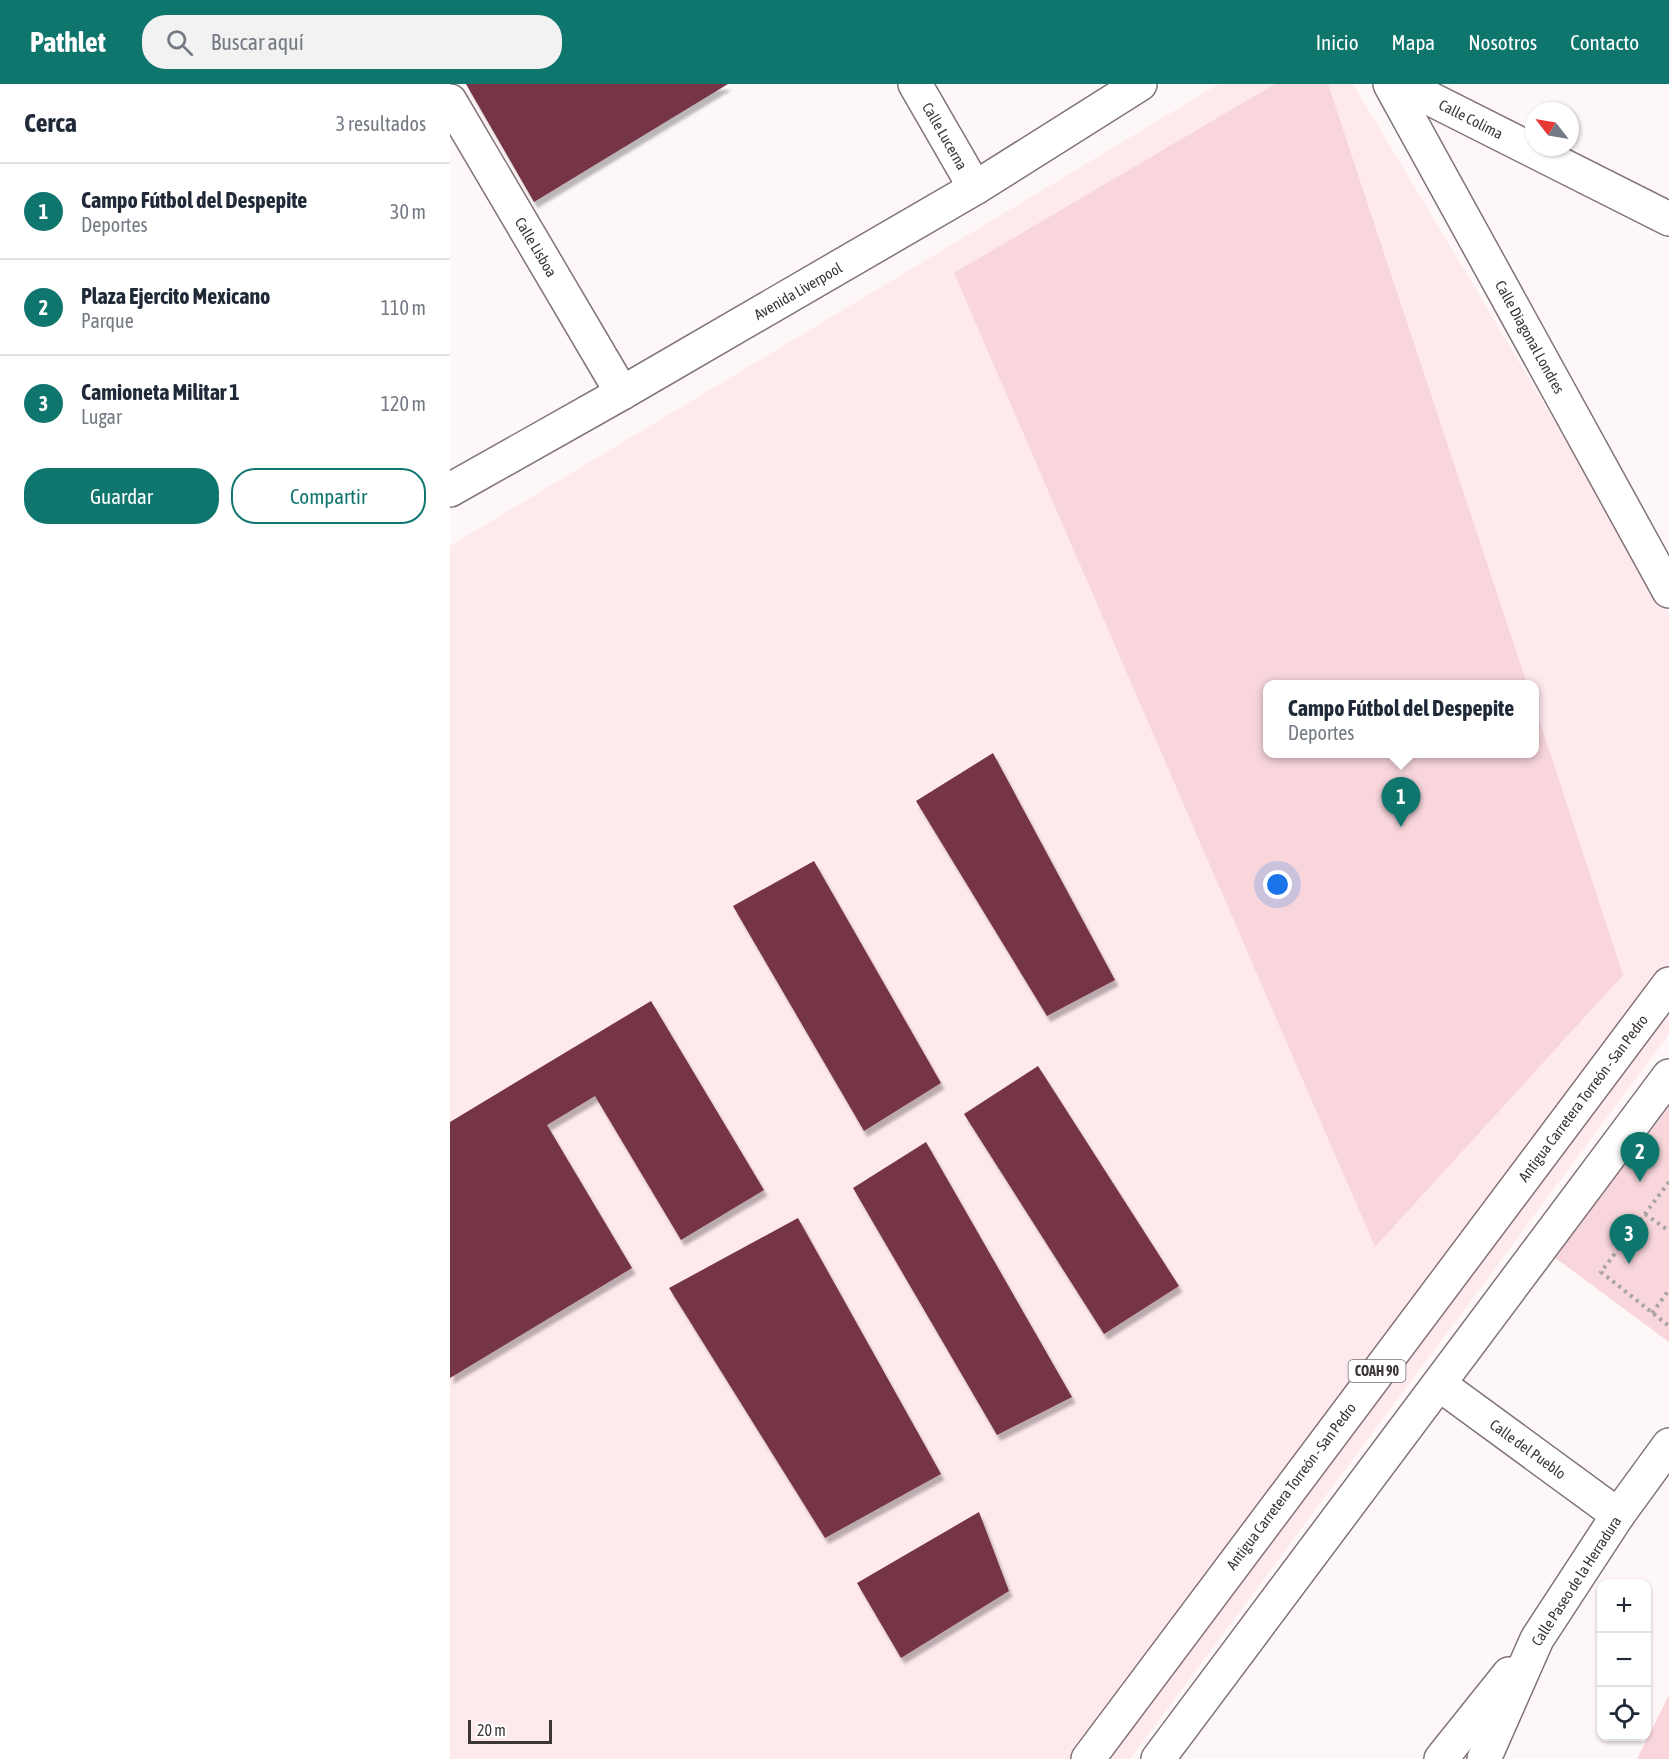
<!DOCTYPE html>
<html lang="es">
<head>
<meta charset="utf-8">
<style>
	:root { --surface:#fff; --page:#f2f2f3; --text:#1f2937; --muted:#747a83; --line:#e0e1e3; --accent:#0f766e }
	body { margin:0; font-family:"Asap Condensed",sans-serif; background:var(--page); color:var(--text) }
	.controls { position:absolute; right:18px; bottom:18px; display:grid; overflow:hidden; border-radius:12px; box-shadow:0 2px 4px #0004 }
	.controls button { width:54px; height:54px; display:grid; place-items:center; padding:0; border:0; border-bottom:2px solid var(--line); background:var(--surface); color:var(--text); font:30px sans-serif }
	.compass { position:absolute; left:1075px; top:18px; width:54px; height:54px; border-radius:50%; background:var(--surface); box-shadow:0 2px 4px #0004; rotate:301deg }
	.scale { position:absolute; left:18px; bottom:15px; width:84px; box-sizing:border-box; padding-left:6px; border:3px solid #3c3637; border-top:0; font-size:16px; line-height:21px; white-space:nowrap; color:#3c3637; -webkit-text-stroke:4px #fff; paint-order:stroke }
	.you { position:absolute; left:828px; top:801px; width:21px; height:21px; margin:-15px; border:4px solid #fff; border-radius:50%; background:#1a73e8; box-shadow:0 0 0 9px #1a73e833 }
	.badge { display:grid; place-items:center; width:39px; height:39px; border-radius:50%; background:var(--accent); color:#fff; font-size:20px; font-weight:700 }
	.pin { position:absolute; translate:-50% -50px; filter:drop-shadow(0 2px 3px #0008) }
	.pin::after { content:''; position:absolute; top:32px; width:21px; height:18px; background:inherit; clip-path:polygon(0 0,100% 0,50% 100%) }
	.popup { position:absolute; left:813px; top:596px; width:276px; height:78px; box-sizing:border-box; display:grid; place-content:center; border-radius:12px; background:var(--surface); filter:drop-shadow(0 2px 4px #0005); font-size:20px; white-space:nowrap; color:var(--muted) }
	.popup b { font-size:22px; color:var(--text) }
	.popup::after { content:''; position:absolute; left:50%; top:100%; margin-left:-12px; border:12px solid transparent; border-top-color:var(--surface) }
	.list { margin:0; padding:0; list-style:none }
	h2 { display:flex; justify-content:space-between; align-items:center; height:78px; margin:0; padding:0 24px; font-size:26px }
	h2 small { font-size:20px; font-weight:400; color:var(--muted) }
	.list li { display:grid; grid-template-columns:39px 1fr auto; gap:18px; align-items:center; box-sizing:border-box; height:96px; padding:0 24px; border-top:2px solid var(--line) }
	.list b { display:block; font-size:22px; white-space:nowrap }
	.list p { margin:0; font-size:20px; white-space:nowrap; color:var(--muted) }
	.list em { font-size:20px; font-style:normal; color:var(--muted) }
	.actions { display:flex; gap:12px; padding:18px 24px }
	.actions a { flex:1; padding:14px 0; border:2px solid var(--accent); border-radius:24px; text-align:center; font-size:21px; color:var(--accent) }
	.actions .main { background:var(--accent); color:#fff }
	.icon { flex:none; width:33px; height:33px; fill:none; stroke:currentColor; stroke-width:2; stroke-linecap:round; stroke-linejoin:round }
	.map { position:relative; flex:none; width:1219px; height:1675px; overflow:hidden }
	header { display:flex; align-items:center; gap:36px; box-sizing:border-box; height:84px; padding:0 30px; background:var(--accent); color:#fff }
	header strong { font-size:28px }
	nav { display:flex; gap:33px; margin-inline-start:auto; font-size:21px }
	.search { width:420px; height:54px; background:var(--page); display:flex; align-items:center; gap:15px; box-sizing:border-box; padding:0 21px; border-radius:24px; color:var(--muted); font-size:22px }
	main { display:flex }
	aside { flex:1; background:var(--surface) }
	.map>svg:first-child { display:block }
	.built { fill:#fee9ed; fill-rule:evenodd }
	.green { fill:#f8d6dc }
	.building { fill:#753546; filter:url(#shadow) }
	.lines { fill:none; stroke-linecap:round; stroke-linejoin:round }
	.minor-casing { stroke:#827376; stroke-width:36 }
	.major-casing { stroke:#827376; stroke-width:36 }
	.path { stroke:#aaa3a4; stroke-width:4; stroke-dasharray:3 4.5; stroke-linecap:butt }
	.minor { stroke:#fff; stroke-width:33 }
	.major { stroke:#fff; stroke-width:33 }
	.labels { text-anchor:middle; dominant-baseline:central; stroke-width:6; stroke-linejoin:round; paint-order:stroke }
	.shield { fill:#fff; stroke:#767273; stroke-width:1.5 }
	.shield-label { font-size:14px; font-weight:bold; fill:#3c3637 }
	.street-label { font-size:15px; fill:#3c3637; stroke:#fff }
</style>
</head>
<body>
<header>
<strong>Pathlet</strong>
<div class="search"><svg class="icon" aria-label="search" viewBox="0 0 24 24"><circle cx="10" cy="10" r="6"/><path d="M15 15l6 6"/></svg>Buscar aquí</div>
<nav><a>Inicio</a><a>Mapa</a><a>Nosotros</a><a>Contacto</a></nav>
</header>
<main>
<aside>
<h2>Cerca<small>3 resultados</small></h2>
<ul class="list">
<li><span class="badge">1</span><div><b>Campo Fútbol del Despepite</b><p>Deportes</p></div><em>30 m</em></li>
<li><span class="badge">2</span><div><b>Plaza Ejercito Mexicano</b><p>Parque</p></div><em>110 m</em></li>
<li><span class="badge">3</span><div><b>Camioneta Militar 1</b><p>Lugar</p></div><em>120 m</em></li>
</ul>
<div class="actions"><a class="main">Guardar</a><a>Compartir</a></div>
</aside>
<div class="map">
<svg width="1219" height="1675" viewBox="0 0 1219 1675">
	<defs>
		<filter id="shadow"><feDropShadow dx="3.5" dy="6" stdDeviation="1.5" flood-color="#0004"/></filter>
	</defs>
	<rect width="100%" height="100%" fill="#fef7f8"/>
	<path class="built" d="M769,0H903L1219,529V950L680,1675H0V462ZM818,600H1084V670H818Z"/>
	<g class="green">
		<polygon points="825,0 878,0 1077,600 818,600 818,670 1084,670 1085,623 1173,891 925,1163 504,189"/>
		<polygon points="1219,1023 1219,1258 1104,1173"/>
		<polygon points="1219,1611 1219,1675 1187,1675"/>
	</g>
	<g class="building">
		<polygon points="16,0 278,0 84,118"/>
		<polygon points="543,669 665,896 597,932 466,717"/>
		<polygon points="364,777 491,999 414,1047 283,822"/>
		<polygon points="201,917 314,1106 231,1156 145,1012 97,1041 182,1184 0,1294 0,1038"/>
		<polygon points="588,982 729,1202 654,1250 514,1030"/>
		<polygon points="476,1058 622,1313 547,1351 403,1104"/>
		<polygon points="348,1134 491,1390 375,1454 219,1204"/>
		<polygon points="529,1428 559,1507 451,1574 407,1499"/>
	</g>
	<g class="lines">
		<g class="minor-casing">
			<g id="minor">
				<polyline points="465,0 525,104"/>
				<polyline points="940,0 1219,507"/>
				<polyline points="951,0 1219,135"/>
				<polyline points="0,17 172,309"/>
				<polyline points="0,406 172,309 525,104 690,0"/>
				<polyline points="989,1300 1168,1431"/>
				<polyline points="991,1675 1059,1590"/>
				<polyline points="1034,1675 1087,1555 1168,1431 1219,1361"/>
			</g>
		</g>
		<g class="major-casing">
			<g id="major">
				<polyline points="638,1675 1219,900"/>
				<polyline points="708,1675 1219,992"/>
			</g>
		</g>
		<g class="path">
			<polyline points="1219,1098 1151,1188 1219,1242"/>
			<polyline points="1195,1130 1219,1147"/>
			<polyline points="1202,1229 1219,1206"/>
		</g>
		<use href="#minor" class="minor"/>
		<use href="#major" class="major"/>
	</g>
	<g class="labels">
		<rect class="shield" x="898.5" y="1276" width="57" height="22" rx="4.5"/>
		<g class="shield-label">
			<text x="927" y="1287">COAH 90</text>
		</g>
		<g class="street-label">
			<text transform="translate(1021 35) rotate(27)">Calle Colima</text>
			<text transform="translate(495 52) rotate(60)">Calle Lucerna</text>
			<text transform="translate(86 163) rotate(59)">Calle Lisboa</text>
			<text transform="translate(348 207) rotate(-30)">Avenida Liverpool</text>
			<text transform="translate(1080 253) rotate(61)">Calle Diagonal Londres</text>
			<text transform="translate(1133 1014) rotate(-53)">Antigua Carretera Torreón - San Pedro</text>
			<text transform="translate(1078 1365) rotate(36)">Calle del Pueblo</text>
			<text transform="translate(841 1402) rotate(-53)">Antigua Carretera Torreón - San Pedro</text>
			<text transform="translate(1126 1497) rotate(-57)">Calle Paseo de la Herradura</text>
		</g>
	</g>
</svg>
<div class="controls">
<button>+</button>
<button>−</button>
<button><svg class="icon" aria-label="locate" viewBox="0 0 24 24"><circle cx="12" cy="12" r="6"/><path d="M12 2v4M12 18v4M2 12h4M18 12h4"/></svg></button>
</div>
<svg class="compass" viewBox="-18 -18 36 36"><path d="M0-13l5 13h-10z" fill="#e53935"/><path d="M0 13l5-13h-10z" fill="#747a83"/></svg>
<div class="scale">20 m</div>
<div class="you"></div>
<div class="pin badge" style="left:951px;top:743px">1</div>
<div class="popup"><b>Campo Fútbol del Despepite</b>Deportes</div>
<div class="pin badge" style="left:1190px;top:1098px">2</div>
<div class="pin badge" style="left:1179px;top:1180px">3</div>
</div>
</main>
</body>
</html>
